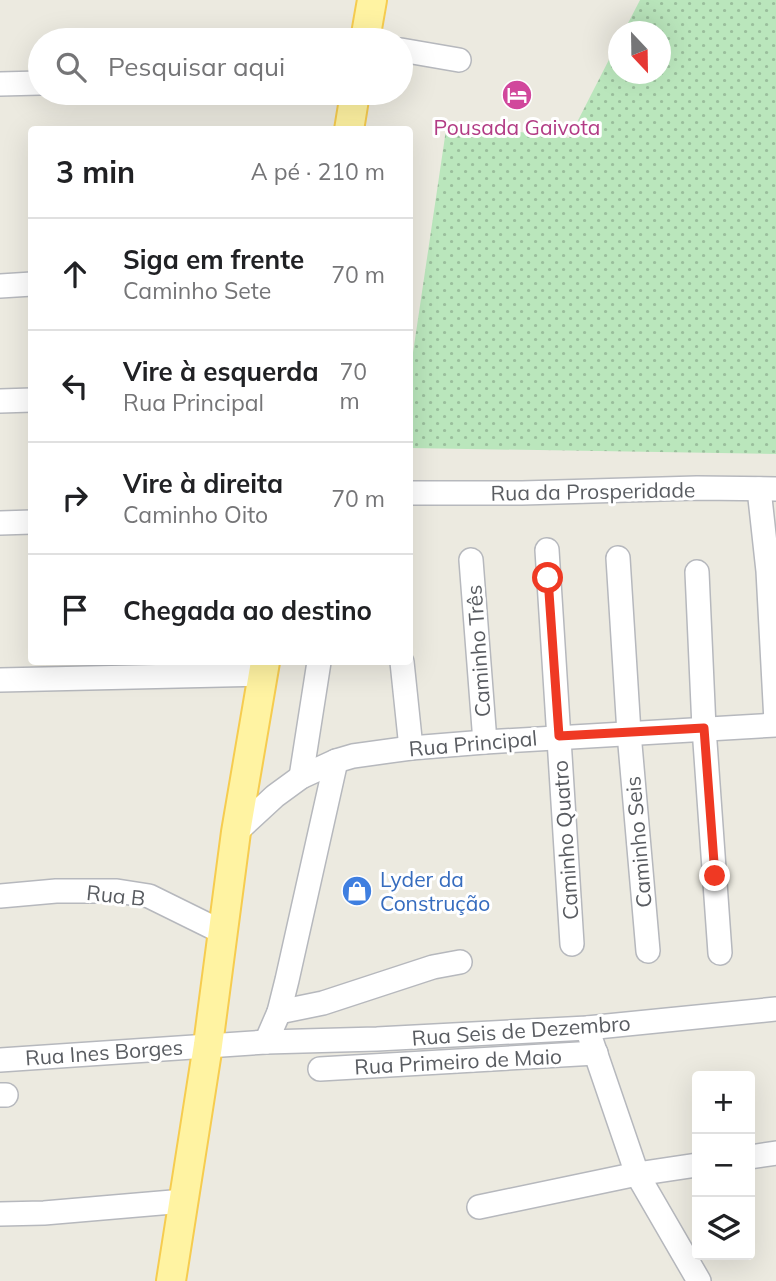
<!DOCTYPE html>
<html lang="pt">
<head>
<meta charset="utf-8">
<style>
	:root { --surface:#fff; --page:#f2f2f2; --text:#202124; --muted:#757577; --line:#e0e0e0 }
	body { margin:0; font-family:Mulish,sans-serif; background:var(--page); color:var(--text) }
	.controls { position:absolute; right:21px; bottom:21px; display:grid; overflow:hidden; border-radius:7px; box-shadow:0 7px 28px #0002 }
	.controls button { width:63px; height:63px; display:grid; place-items:center; padding:0; border:0; border-bottom:2px solid var(--line); background:var(--surface); color:var(--text); font:35px sans-serif }
	.compass { position:absolute; left:608px; top:21px; width:63px; height:63px; border-radius:50%; background:var(--surface); box-shadow:0 7px 28px #0002; rotate:158deg }
	.stop { position:absolute; width:21px; height:21px; margin:-16px; border:5px solid #ef3923; border-radius:50%; background:#fff }
	.stop.end { background:#ef3923; border-color:#fff; box-shadow:0 2px 7px #0008 }
	.list { margin:0; padding:0; list-style:none }
	h2 { display:flex; justify-content:space-between; align-items:center; height:91px; margin:0; padding:0 28px; font-size:30px }
	h2 small { font-size:23px; font-weight:400; color:var(--muted) }
	.list li { display:grid; grid-template-columns:46px 1fr auto; gap:21px; align-items:center; box-sizing:border-box; height:112px; padding:0 28px; border-top:2px solid var(--line) }
	.list b { display:block; font-size:26px; white-space:nowrap }
	.list p { margin:0; font-size:23px; white-space:nowrap; color:var(--muted) }
	.list em { font-size:23px; font-style:normal; color:var(--muted) }
	.icon { flex:none; width:38px; height:38px; fill:none; stroke:currentColor; stroke-width:2; stroke-linecap:round; stroke-linejoin:round }
	.map { position:relative; flex:none; width:776px; height:1281px; overflow:hidden }
	.search { position:absolute; background:var(--surface); box-shadow:0 7px 28px #0002; left:28px; top:28px; width:385px; height:77px; display:flex; align-items:center; gap:18px; box-sizing:border-box; padding:0 24px; border-radius:38px; color:var(--muted); font-size:26px }
	.panel { position:absolute; background:var(--surface); box-shadow:0 7px 28px #0002; left:28px; top:126px; width:385px; height:539px; border-radius:7px }
	.map>svg:first-child { display:block }
	.grass { fill:url(#grass-dots) }
	.lines { fill:none; stroke-linecap:round; stroke-linejoin:round }
	.minor-casing { stroke:#b6b8bd; stroke-width:26 }
	.major-casing { stroke:#f6cc4f; stroke-width:32 }
	.minor { stroke:#fff; stroke-width:23 }
	.major { stroke:#fff3a2; stroke-width:28 }
	.route { stroke:#ef3923; stroke-width:9 }
	.labels { text-anchor:middle; dominant-baseline:central; stroke-width:6; stroke-linejoin:round; paint-order:stroke }
	.hotel-label { font-size:21px; fill:#b23c85; stroke:#fff }
	.street-label { font-size:21px; fill:#595c61; stroke:#fff }
	.shop-label { font-size:21px; fill:#366cbe; stroke:#fff; text-anchor:start }
</style>
</head>
<body>
<div class="map">
<svg width="776" height="1281" viewBox="0 0 776 1281">
	<defs>
		<pattern id="grass-dots" width="8" height="8" patternUnits="userSpaceOnUse" patternTransform="scale(1.75)"><rect width="8" height="8" fill="#bae6bc"/><path d="M2 2h.1M6 6h.1" fill="none" stroke="#9abe9c" stroke-width="1.8" stroke-linecap="round"/></pattern>
	</defs>
	<rect width="100%" height="100%" fill="#eceae0"/>
	<polygon class="grass" points="640,0 776,0 776,454 410,448 410,373 447,123 569,138 618,42 618,74 660,74 660,32 624,31"/>
	<g class="lines">
		<g class="minor-casing">
			<g id="minor">
				<polyline points="401,50 459,60"/>
				<polyline points="0,84 40,83"/>
				<polyline points="0,286 32,284"/>
				<polyline points="0,401 32,400"/>
				<polyline points="759,489 768,571 776,722"/>
				<polyline points="410,493 522,493 697,488 776,489"/>
				<polyline points="0,523 32,522"/>
				<polyline points="547,550 572,944"/>
				<polyline points="618,558 629,733 648,951"/>
				<polyline points="471,560 485,742"/>
				<polyline points="697,572 704,728 720,953"/>
				<polyline points="402,662 411,748"/>
				<polyline points="0,680 263,674"/>
				<polyline points="301,777 319,662"/>
				<polyline points="236,832 275,796 301,777 336,761 353,756 411,748 485,742 776,725"/>
				<polyline points="0,896 56,891 117,891 149,896 224,933"/>
				<polyline points="279,1012 323,1003 433,967 460,962"/>
				<polyline points="587,1028 637,1174 699,1281"/>
				<polyline points="266,1042 279,1012 287,980 336,761"/>
				<polyline points="0,1060 266,1042 377,1039 587,1028 776,1009"/>
				<polyline points="320,1069 596,1053"/>
				<polyline points="0,1095 6,1095"/>
				<polyline points="750,1157 776,1153"/>
				<polyline points="479,1207 637,1174 697,1165"/>
				<polyline points="0,1214 44,1213 184,1201"/>
			</g>
		</g>
		<g class="major-casing">
			<g id="major">
				<polyline points="365,40 372,0"/>
				<polyline points="349,130 355,93"/>
				<polyline points="171,1281 208,1045 236,832 265,662"/>
			</g>
		</g>
		<use href="#minor" class="minor"/>
		<use href="#major" class="major"/>
	</g>
	<g class="lines">
		<polyline class="route" points="548,578 559,736 704,728 715,876"/>
	</g>
	<defs>
		<g id="hotel-disc" transform="scale(1.575)"><circle r="9.5" fill="#d1479c" stroke="#fff"/><path d="M-6-4.5h1.5V1H6V5H4.5V3h-9V5H-6ZM-4 0a1.8 1.8 0 1 1 3.6 0ZM.5 0V-2.5h3Q6-2.5 6 0Z" fill="#fff"/></g>
		<g id="shop-disc" transform="scale(1.575)"><circle r="9.5" fill="#3f7fe0" stroke="#fff"/><path d="M-5-2.5h2.3a2.7 3.5 0 0 1 5.4 0H5L5.5 6h-11ZM-1.5-2.5h3a1.5 2.3 0 0 0-3 0Z" fill="#fff"/></g>
	</defs>
	<g fill-rule="evenodd">
		<use href="#hotel-disc" x="517" y="95"/>
		<use href="#shop-disc" x="357" y="891"/>
	</g>
	<g class="labels">
		<g class="hotel-label">
			<text x="517" y="127">Pousada Gaivota</text>
		</g>
		<g class="street-label">
			<text transform="translate(593 491) rotate(-1)">Rua da Prosperidade</text>
			<text transform="translate(478 651) rotate(-94)">Caminho Três</text>
			<text transform="translate(473 743) rotate(-5)">Rua Principal</text>
			<text transform="translate(565 840) rotate(-94)">Caminho Quatro</text>
			<text transform="translate(638 842) rotate(-95)">Caminho Seis</text>
			<text transform="translate(116 895) rotate(6)">Rua B</text>
			<text transform="translate(521 1030) rotate(-4)">Rua Seis de Dezembro</text>
			<text transform="translate(104 1052) rotate(-4)">Rua Ines Borges</text>
			<text transform="translate(458 1061) rotate(-3)">Rua Primeiro de Maio</text>
		</g>
		<g class="shop-label">
			<text x="380" y="879">Lyder da<tspan x="380" dy="24">Construção</tspan></text>
		</g>
	</g>
</svg>
<div class="controls">
<button>+</button>
<button>−</button>
<button><svg class="icon" aria-label="layers" viewBox="0 0 24 24"><path d="M12 4l9 5-9 5-9-5zM3 14l9 5 9-5"/></svg></button>
</div>
<svg class="compass" viewBox="-18 -18 36 36"><path d="M0-13l5 13h-10z" fill="#e53935"/><path d="M0 13l5-13h-10z" fill="#757577"/></svg>
<div class="stop" style="left:548px;top:578px"></div>
<div class="stop end" style="left:715px;top:876px"></div>
<div class="search"><svg class="icon" aria-label="search" viewBox="0 0 24 24"><circle cx="10" cy="10" r="6"/><path d="M15 15l6 6"/></svg>Pesquisar aqui</div>
<section class="panel">
<h2>3 min<small>A pé · 210 m</small></h2>
<ul class="list">
<li><svg class="icon" aria-label="ahead" viewBox="0 0 24 24"><path d="M12 20V5M6 11l6-6 6 6"/></svg><div><b>Siga em frente</b><p>Caminho Sete</p></div><em>70 m</em></li>
<li><svg class="icon" aria-label="left" viewBox="0 0 24 24"><path d="M17 20v-9H6M10 6l-5 5 5 5"/></svg><div><b>Vire à esquerda</b><p>Rua Principal</p></div><em>70 m</em></li>
<li><svg class="icon" aria-label="right" viewBox="0 0 24 24"><path d="M7 20v-9h11M14 6l5 5-5 5"/></svg><div><b>Vire à direita</b><p>Caminho Oito</p></div><em>70 m</em></li>
<li><svg class="icon" aria-label="arrive" viewBox="0 0 24 24"><path d="M6 21V4h12l-3 4 3 4H6"/></svg><div><b>Chegada ao destino</b></div></li>
</ul>
</section>
</div>
</body>
</html>
